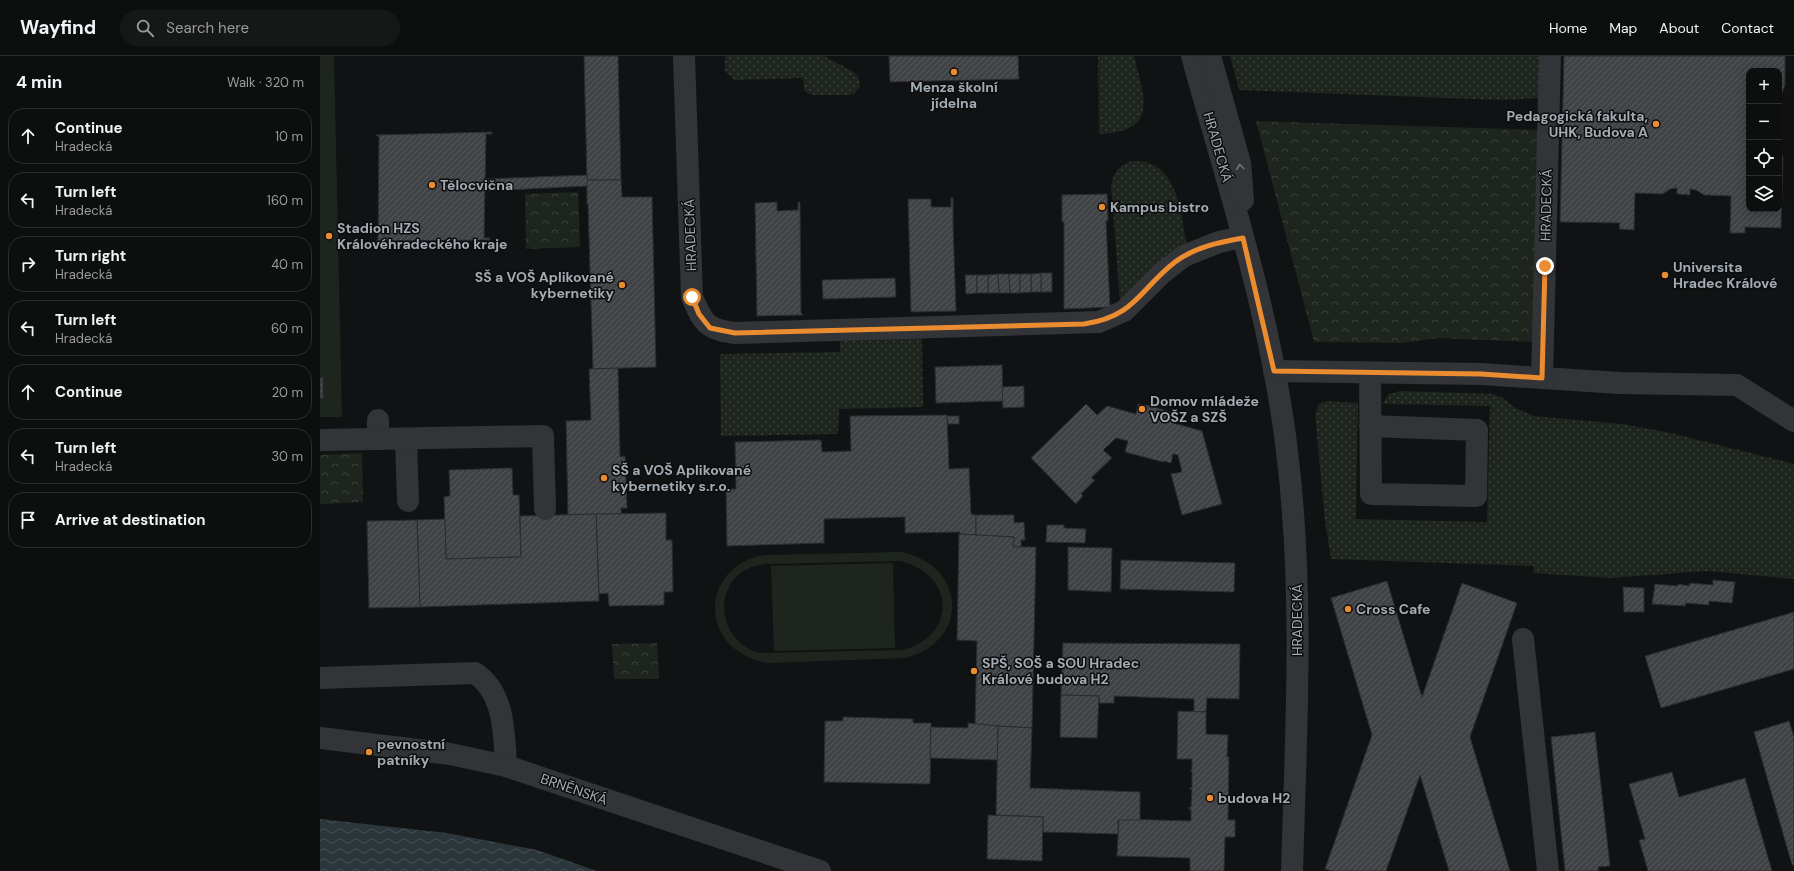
<!DOCTYPE html>
<html lang="en">
<head>
<meta charset="utf-8">
<style>
	:root { --surface:#0d0e0e; --page:#161717; --text:#f1f3f6; --muted:#9a9c9e; --line:#2d2e2e }
	body { margin:0; font-family:"DM Sans",sans-serif; background:var(--page); color:var(--text) }
	.controls { position:absolute; right:12px; top:12px; display:grid; overflow:hidden; border-radius:8px; box-shadow:0 2px 10px #0003 }
	.controls button { width:36px; height:36px; display:grid; place-items:center; padding:0; border:0; border-bottom:1px solid var(--line); background:var(--surface); color:var(--text); font:20px sans-serif }
	.stop { position:absolute; width:12px; height:12px; margin:-9px; border:3px solid #ec8c30; border-radius:50%; background:#fff }
	.stop.end { background:#ec8c30; border-color:#fff; box-shadow:0 1px 4px #0008 }
	.list { margin:0; padding:0; list-style:none }
	h2 { display:flex; justify-content:space-between; align-items:center; height:52px; margin:0; padding:0 16px; font-size:17px }
	h2 small { font-size:13px; font-weight:400; color:var(--muted) }
	.list li { display:grid; grid-template-columns:26px 1fr auto; gap:12px; align-items:center; box-sizing:border-box; height:56px; margin:0 8px 8px; padding:0 8px; border:1px solid var(--line); border-radius:16px }
	.list b { display:block; font-size:15px; white-space:nowrap }
	.list p { margin:0; font-size:13px; white-space:nowrap; color:var(--muted) }
	.list em { font-size:13px; font-style:normal; color:var(--muted) }
	.icon { flex:none; width:22px; height:22px; fill:none; stroke:currentColor; stroke-width:2; stroke-linecap:round; stroke-linejoin:round }
	.map { position:relative; flex:none; width:1474px; height:815px; overflow:hidden }
	header { display:flex; align-items:center; gap:24px; box-sizing:border-box; height:56px; padding:0 20px; background:var(--surface); border-bottom:1px solid var(--line) }
	header strong { font-size:19px }
	nav { display:flex; gap:22px; margin-inline-start:auto; font-size:14px }
	.search { width:280px; height:36px; background:var(--page); display:flex; align-items:center; gap:10px; box-sizing:border-box; padding:0 14px; border-radius:22px; color:var(--muted); font-size:15px }
	main { display:flex }
	aside { flex:1; background:var(--surface) }
	.map>svg:first-child { display:block }
	.grass { fill:url(#grass-dots) }
	.park { fill:url(#park-crowns) }
	.pitch { fill:#1e251e; fill-rule:evenodd }
	.water { fill:url(#water-waves) }
	.building { fill:url(#building-hatch); stroke:#2b2c2f }
	.lines { fill:none; stroke-linecap:round; stroke-linejoin:round }
	.minor { stroke:#323438; stroke-width:22 }
	.oneway { stroke:#70757c }
	.route { stroke:#ec8c30; stroke-width:5 }
	.poi-dot { fill:#ec8c30; stroke:#0c0d0e; stroke-width:1.5 }
	.labels { text-anchor:middle; dominant-baseline:central; stroke-width:3; stroke-linejoin:round; paint-order:stroke }
	.poi-label { font-size:14px; font-weight:bold; fill:#a3abb3; stroke:#0c0d0e; text-anchor:start }
	.street-label { font-size:14px; fill:#a3abb3; stroke:#0c0d0e }
</style>
</head>
<body>
<header>
<strong>Wayfind</strong>
<div class="search"><svg class="icon" aria-label="search" viewBox="0 0 24 24"><circle cx="10" cy="10" r="6"/><path d="M15 15l6 6"/></svg>Search here</div>
<nav><a>Home</a><a>Map</a><a>About</a><a>Contact</a></nav>
</header>
<main>
<aside>
<h2>4 min<small>Walk · 320 m</small></h2>
<ul class="list">
<li><svg class="icon" aria-label="ahead" viewBox="0 0 24 24"><path d="M12 20V5M6 11l6-6 6 6"/></svg><div><b>Continue</b><p>Hradecká</p></div><em>10 m</em></li>
<li><svg class="icon" aria-label="left" viewBox="0 0 24 24"><path d="M17 20v-9H6M10 6l-5 5 5 5"/></svg><div><b>Turn left</b><p>Hradecká</p></div><em>160 m</em></li>
<li><svg class="icon" aria-label="right" viewBox="0 0 24 24"><path d="M7 20v-9h11M14 6l5 5-5 5"/></svg><div><b>Turn right</b><p>Hradecká</p></div><em>40 m</em></li>
<li><svg class="icon" aria-label="left" viewBox="0 0 24 24"><path d="M17 20v-9H6M10 6l-5 5 5 5"/></svg><div><b>Turn left</b><p>Hradecká</p></div><em>60 m</em></li>
<li><svg class="icon" aria-label="ahead" viewBox="0 0 24 24"><path d="M12 20V5M6 11l6-6 6 6"/></svg><div><b>Continue</b></div><em>20 m</em></li>
<li><svg class="icon" aria-label="left" viewBox="0 0 24 24"><path d="M17 20v-9H6M10 6l-5 5 5 5"/></svg><div><b>Turn left</b><p>Hradecká</p></div><em>30 m</em></li>
<li><svg class="icon" aria-label="arrive" viewBox="0 0 24 24"><path d="M6 21V4h12l-3 4 3 4H6"/></svg><div><b>Arrive at destination</b></div></li>
</ul>
</aside>
<div class="map">
<svg width="1474" height="815" viewBox="0 0 1474 815">
	<defs>
		<pattern id="grass-dots" width="8" height="8" patternUnits="userSpaceOnUse"><rect width="8" height="8" fill="#1e251e"/><path d="M2 2h.1M6 6h.1" fill="none" stroke="#3c423c" stroke-width="1.8" stroke-linecap="round"/></pattern>
		<pattern id="park-crowns" width="20" height="18" patternUnits="userSpaceOnUse"><rect width="20" height="18" fill="#1e251e"/><path d="M2 6a3 3 0 1 1 6 0M12 15a3 3 0 1 1 6 0" fill="none" stroke="#3c423c"/></pattern>
		<pattern id="water-waves" width="16" height="10" patternUnits="userSpaceOnUse"><rect width="16" height="10" fill="#2b363b"/><path d="M0 5q4-4 8 0t8 0" fill="none" stroke="#475055"/></pattern>
		<pattern id="building-hatch" width="6" height="6" patternUnits="userSpaceOnUse"><rect width="6" height="6" fill="#404246"/><path d="M-1 1l2-2M0 6l6-6M5 7l2-2" fill="none" stroke="#585b5e"/></pattern>
	</defs>
	<rect width="100%" height="100%" fill="#111213"/>
	<g class="grass">
		<polygon points="405,0 504,0 534,16 538,20 540,30 535,37 530,39 491,39 484,35 483,22 414,24 405,15"/>
		<path d="M778,0H814C825,43 839,76 779,78Z"/>
		<polygon points="910,0 1221,0 1220,42 1180,44 919,34"/>
		<path d="M813,105C858,104 860,155 867,188L800,245L791,129C794,115 799,109 813,105Z"/>
		<polygon points="602,280 603,351 519,353 518,378 401,380 400,298 520,296 520,281"/>
		<polygon points="1080,335 1173,338 1183,342 1194,351 1214,360 1302,368 1347,376 1471,407 1474,408 1474,523 1387,515 1291,522 1213,517 1214,510 1011,503 1005,465 995,358 999,348 1007,345 1038,347 1036,463 1167,466 1170,350 1062,348 1069,338"/>
	</g>
	<g class="park">
		<polygon points="936,65 1219,74 1213,286 1119,282 1081,287 994,286"/>
		<polygon points="258,136 260,191 206,193 205,138"/>
		<polygon points="42,397 43,446 0,448 0,399"/>
		<polygon points="337,587 339,623 294,623 292,588"/>
	</g>
	<g class="pitch">
		<polygon points="0,0 14,0 22,361 0,361"/>
		<path d="M581,496C647,509 650,586 585,602L449,607C380,598 376,512 444,499ZM580,505C635,518 638,579 583,594L440,597C404,589 390,539 422,516C429,511 437,509 445,508Z"/>
		<polygon points="573,507 575,592 454,595 451,510"/>
	</g>
	<polygon class="water" points="0,763 127,777 217,794 277,815 0,815"/>
	<g class="building">
		<polygon points="264,0 298,0 301,124 267,124"/>
		<polygon points="569,0 698,0 699,23 570,26"/>
		<polygon points="1244,0 1465,0 1465,29 1459,45 1459,15 1429,15 1429,153 1459,153 1459,91 1463,102 1461,172 1425,171 1425,177 1410,177 1411,140 1384,139 1376,134 1370,133 1370,139 1357,138 1357,132 1350,133 1343,138 1315,137 1314,174 1299,173 1300,167 1240,166"/>
		<polygon points="172,76 172,78 166,78 164,182 170,182 170,184 56,185 58,183 59,81 56,79"/>
		<polygon points="267,119 268,130 165,135 165,123"/>
		<polygon points="267,124 301,124 302,141 332,141 336,311 273,313 268,148 267,148"/>
		<polygon points="787,138 788,165 786,165 790,251 744,253 744,166 742,166 742,139"/>
		<polygon points="631,142 633,142 633,169 636,255 591,256 588,143 611,143 611,151 631,151"/>
		<polygon points="457,146 457,155 478,154 478,146 480,146 481,257 483,259 437,260 435,147"/>
		<rect x="721" y="217" width="11" height="19"/>
		<polygon points="721,217 721,236 711,236 711,218"/>
		<polygon points="678,218 679,237 668,237 668,219"/>
		<polygon points="678,218 689,218 690,237 679,237"/>
		<polygon points="689,218 700,218 700,237 690,237"/>
		<polygon points="700,218 711,218 711,236 700,237"/>
		<polygon points="645,219 657,219 657,237 646,238"/>
		<rect x="657" y="219" width="11" height="18"/>
		<polygon points="575,222 576,241 503,243 502,224"/>
		<polygon points="682,309 683,345 616,347 615,311"/>
		<polygon points="298,312 300,401 305,400 307,452 301,452 301,458 248,459 246,365 271,364 269,313"/>
		<rect x="0" y="322" width="3" height="20"/>
		<polygon points="704,330 704,351 683,352 682,331"/>
		<polygon points="766,348 777,359 787,350 816,358 818,348 831,350 856,358 853,367 882,375 902,448 862,459 851,418 862,416 858,399 853,398 851,407 843,405 843,406 805,396 808,385 796,382 783,394 792,402 771,422 775,424 761,438 763,440 756,448 711,402"/>
		<polygon points="627,359 629,413 649,412 651,458 656,459 656,479 640,478 640,476 585,477 585,461 504,463 504,487 407,490 406,433 416,433 415,386 501,384 502,396 531,395 530,360"/>
		<polygon points="627,360 639,360 639,368 628,368"/>
		<polygon points="192,412 193,439 199,439 201,501 126,503 124,441 130,440 129,414"/>
		<polygon points="346,457 346,484 352,484 353,536 344,536 344,549 289,550 288,537 279,538 276,458"/>
		<polygon points="276,458 279,545 100,551 97,464 125,463 126,503 201,501 200,460"/>
		<polygon points="656,459 694,459 694,467 704,466 705,484 701,484 701,491 693,491 694,481 656,479"/>
		<polygon points="97,464 100,551 49,552 47,465"/>
		<polygon points="727,469 744,469 744,472 766,473 765,487 726,486"/>
		<polygon points="639,478 694,481 693,491 716,491 712,672 655,669 657,585 637,584"/>
		<polygon points="748,491 792,492 791,536 748,534"/>
		<polygon points="801,504 915,507 914,536 800,533"/>
		<polygon points="1393,524 1415,526 1412,547 1389,545 1389,549 1366,547 1365,550 1332,548 1335,528 1358,530 1358,528 1369,530 1370,527 1393,529"/>
		<polygon points="1067,525 1102,641 1142,527 1197,547 1150,681 1190,815 1129,815 1100,719 1066,815 1012,815 1005,813 1052,679 1011,542"/>
		<polygon points="1303,531 1324,532 1324,556 1304,556"/>
		<polygon points="1474,556 1474,613 1341,652 1325,600"/>
		<polygon points="743,587 920,588 919,643 887,642 886,656 874,656 874,643 794,640 794,647 779,647 779,640 741,639"/>
		<polygon points="741,639 779,640 777,682 740,681"/>
		<polygon points="858,655 886,656 886,678 908,679 907,701 909,701 908,764 915,764 915,781 905,781 904,815 870,815 870,802 797,800 799,763 871,765 871,753 869,753 869,751 871,751 872,734 869,732 872,732 872,715 870,715 872,713 872,703 857,703"/>
		<polygon points="523,661 593,663 593,667 611,667 610,728 504,726 505,665 523,665"/>
		<polygon points="1469,665 1474,681 1474,809 1472,809 1434,676"/>
		<polygon points="648,667 678,670 678,704 610,702 611,671 648,672"/>
		<polygon points="678,670 712,672 710,732 820,736 820,764 798,764 798,778 723,776 723,761 676,759"/>
		<polygon points="1275,676 1290,810 1278,811 1279,815 1245,815 1231,681"/>
		<polygon points="1352,716 1359,741 1425,722 1452,815 1328,815 1319,784 1325,783 1309,728"/>
		<polygon points="668,759 723,761 722,805 667,803"/>
	</g>
	<g class="lines">
		<g class="minor">
			<path d="M364,0L372,241C383,266 386,274 415,277L779,266L804,255L842,217L864,200L899,186L923,181"/>
			<path d="M872,0C909,133 953,266 968,404C984,541 976,678 972,815"/>
			<polyline points="890,0 920,107 923,144"/>
			<polyline points="954,315 1161,318 1299,327 1417,329 1474,365"/>
			<polyline points="1050,317 1051,438 1156,440 1157,374 1050,370"/>
			<polyline points="1222,322 1230,0"/>
			<polyline points="58,383 58,364"/>
			<polyline points="86,383 88,445"/>
			<polyline points="0,384 223,380 225,453"/>
			<polyline points="1203,583 1228,815"/>
			<path d="M0,622L155,617C185,637 184,678 186,710"/>
			<polyline points="0,682 130,698 186,710 500,815"/>
		</g>
	</g>
	<defs><path id="oneway-chevron" d="M-2-3.5L2.5 0L-2 3.5" fill="none" stroke-width="1.6" stroke-linecap="round" stroke-linejoin="round"/></defs>
	<use class="oneway" href="#oneway-chevron" transform="translate(920 111) rotate(-97)"/>
	<g class="lines">
		<path class="route" d="M372,241L379,258L390,272L415,277L764,268C815,261 820,233 855,206C875,191 900,186 923,182L954,315L1161,318L1222,322L1225,210"/>
	</g>
	<g class="poi-dot">
		<circle cx="634" cy="16" r="4"/>
		<circle cx="1336" cy="68" r="4"/>
		<circle cx="112" cy="129" r="4"/>
		<circle cx="782" cy="151" r="4"/>
		<circle cx="9" cy="180" r="4"/>
		<circle cx="1345" cy="219" r="4"/>
		<circle cx="302" cy="229" r="4"/>
		<circle cx="822" cy="353" r="4"/>
		<circle cx="284" cy="422" r="4"/>
		<circle cx="1028" cy="553" r="4"/>
		<circle cx="654" cy="615" r="4"/>
		<circle cx="49" cy="696" r="4"/>
		<circle cx="890" cy="742" r="4"/>
	</g>
	<g class="labels">
		<g class="poi-label">
			<text x="634" y="31" text-anchor="middle">Menza školní<tspan x="634" dy="16">jídelna</tspan></text>
			<text x="1328" y="60" text-anchor="end">Pedagogická fakulta,<tspan x="1328" dy="16">UHK, Budova A</tspan></text>
			<text x="120" y="129">Tělocvična</text>
			<text x="790" y="151">Kampus bistro</text>
			<text x="17" y="172">Stadion HZS<tspan x="17" dy="16">Královéhradeckého kraje</tspan></text>
			<text x="1353" y="211">Universita<tspan x="1353" dy="16">Hradec Králové</tspan></text>
			<text x="294" y="221" text-anchor="end">SŠ a VOŠ Aplikované<tspan x="294" dy="16">kybernetiky</tspan></text>
			<text x="830" y="345">Domov mládeže<tspan x="830" dy="16">VOŠZ a SZŠ</tspan></text>
			<text x="292" y="414">SŠ a VOŠ Aplikované<tspan x="292" dy="16">kybernetiky s.r.o.</tspan></text>
			<text x="1036" y="553">Cross Cafe</text>
			<text x="662" y="607">SPŠ, SOŠ a SOU Hradec<tspan x="662" dy="16">Králové budova H2</tspan></text>
			<text x="57" y="688">pevnostní<tspan x="57" dy="16">patníky</tspan></text>
			<text x="898" y="742">budova H2</text>
		</g>
		<g class="street-label">
			<text transform="translate(898 91) rotate(74)">HRADECKÁ</text>
			<text transform="translate(1226 149) rotate(-89)">HRADECKÁ</text>
			<text transform="translate(370 179) rotate(-92)">HRADECKÁ</text>
			<text transform="translate(977 564) rotate(-90)">HRADECKÁ</text>
			<text transform="translate(254 733) rotate(19)">BRNĚNSKÁ</text>
		</g>
	</g>
</svg>
<div class="controls">
<button>+</button>
<button>−</button>
<button><svg class="icon" aria-label="locate" viewBox="0 0 24 24"><circle cx="12" cy="12" r="6"/><path d="M12 2v4M12 18v4M2 12h4M18 12h4"/></svg></button>
<button><svg class="icon" aria-label="layers" viewBox="0 0 24 24"><path d="M12 4l9 5-9 5-9-5zM3 14l9 5 9-5"/></svg></button>
</div>
<div class="stop" style="left:372px;top:241px"></div>
<div class="stop end" style="left:1225px;top:210px"></div>
</div>
</main>
</body>
</html>
